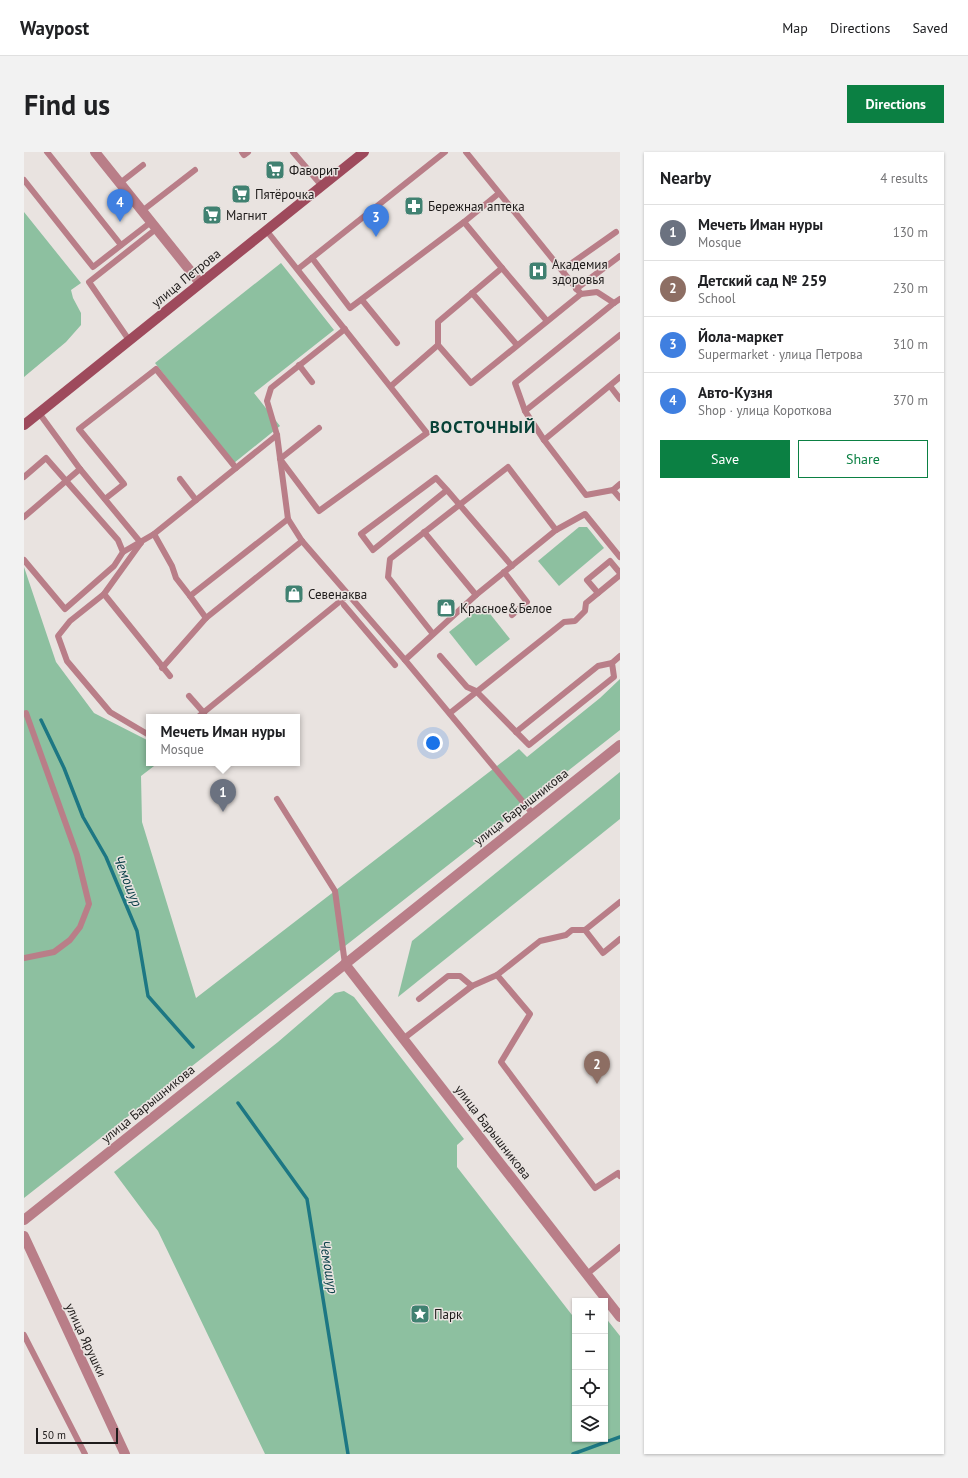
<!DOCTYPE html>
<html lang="en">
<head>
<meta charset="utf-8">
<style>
	:root { --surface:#fff; --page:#f2f2f2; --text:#202124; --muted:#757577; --line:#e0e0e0; --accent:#0b8043 }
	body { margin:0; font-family:"PT Sans",sans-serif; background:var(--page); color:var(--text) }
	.controls { position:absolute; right:12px; bottom:12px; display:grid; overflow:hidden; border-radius:0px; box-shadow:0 1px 3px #0004 }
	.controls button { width:36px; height:36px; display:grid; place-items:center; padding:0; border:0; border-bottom:1px solid var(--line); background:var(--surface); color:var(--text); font:20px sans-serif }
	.scale { position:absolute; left:12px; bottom:10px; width:82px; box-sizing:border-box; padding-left:4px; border:2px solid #1e1b1a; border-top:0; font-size:11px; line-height:14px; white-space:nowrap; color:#1e1b1a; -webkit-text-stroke:3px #e9e3e0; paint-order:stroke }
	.you { position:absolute; left:409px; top:591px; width:14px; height:14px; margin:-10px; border:3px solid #fff; border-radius:50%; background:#1a73e8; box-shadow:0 0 0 6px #1a73e833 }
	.badge { display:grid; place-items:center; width:26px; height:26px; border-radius:50%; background:var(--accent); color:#fff; font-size:13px; font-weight:700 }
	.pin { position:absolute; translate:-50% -33px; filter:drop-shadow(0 1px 2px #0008) }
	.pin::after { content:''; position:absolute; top:21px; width:14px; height:12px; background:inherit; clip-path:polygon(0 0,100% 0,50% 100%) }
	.popup { position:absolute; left:122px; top:562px; width:154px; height:52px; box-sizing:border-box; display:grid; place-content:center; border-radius:0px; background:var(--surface); filter:drop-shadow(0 1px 3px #0005); font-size:13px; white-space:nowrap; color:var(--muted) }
	.popup b { font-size:15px; color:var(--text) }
	.popup::after { content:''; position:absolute; left:50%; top:100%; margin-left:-8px; border:8px solid transparent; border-top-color:var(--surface) }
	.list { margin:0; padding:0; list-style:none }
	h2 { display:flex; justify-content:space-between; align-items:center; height:52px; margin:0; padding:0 16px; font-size:17px }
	h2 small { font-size:13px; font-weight:400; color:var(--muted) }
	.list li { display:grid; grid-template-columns:26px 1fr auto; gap:12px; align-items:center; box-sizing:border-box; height:56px; padding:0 16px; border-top:1px solid var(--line) }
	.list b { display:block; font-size:15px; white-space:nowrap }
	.list p { margin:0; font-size:13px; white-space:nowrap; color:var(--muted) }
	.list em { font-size:13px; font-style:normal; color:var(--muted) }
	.actions { display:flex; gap:8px; padding:12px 16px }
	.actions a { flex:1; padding:9px 0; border:1px solid var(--accent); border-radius:0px; text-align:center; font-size:14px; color:var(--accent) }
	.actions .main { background:var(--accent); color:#fff }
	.icon { flex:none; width:22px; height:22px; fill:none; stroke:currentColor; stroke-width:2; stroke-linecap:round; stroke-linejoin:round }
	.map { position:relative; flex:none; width:596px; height:1302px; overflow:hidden; border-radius:0px }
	header { display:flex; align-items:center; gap:24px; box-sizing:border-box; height:56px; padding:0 20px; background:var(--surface); border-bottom:1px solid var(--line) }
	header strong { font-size:19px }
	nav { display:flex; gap:22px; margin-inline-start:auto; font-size:14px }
	.intro { display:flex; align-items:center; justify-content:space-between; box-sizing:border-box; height:96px; padding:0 24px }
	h1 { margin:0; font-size:28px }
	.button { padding:10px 18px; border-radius:0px; background:var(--accent); color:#fff; font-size:14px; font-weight:700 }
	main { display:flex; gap:24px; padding:0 24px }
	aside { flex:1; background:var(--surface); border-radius:0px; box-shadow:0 1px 3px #0004 }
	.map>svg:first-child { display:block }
	.green { fill:#8dc0a0 }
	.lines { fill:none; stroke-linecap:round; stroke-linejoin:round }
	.stream { stroke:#1d7783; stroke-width:3.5 }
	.lane { stroke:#b97e88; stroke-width:6 }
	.street { stroke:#b97e88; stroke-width:10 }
	.secondary { stroke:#9e4a5c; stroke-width:10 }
	.labels { text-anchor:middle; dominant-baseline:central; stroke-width:3; stroke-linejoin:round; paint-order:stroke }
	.poi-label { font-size:13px; fill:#1e1b1a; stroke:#e9e3e0; text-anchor:start }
	.street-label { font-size:13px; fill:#1e1b1a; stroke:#e9e3e0 }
	.water-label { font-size:14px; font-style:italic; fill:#0b4149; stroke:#e9e3e0 }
	.district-label { font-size:17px; font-weight:bold; letter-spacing:1px; fill:#084237; stroke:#e9e3e0 }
</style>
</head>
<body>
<header>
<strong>Waypost</strong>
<nav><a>Map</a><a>Directions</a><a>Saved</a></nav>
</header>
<div class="intro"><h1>Find us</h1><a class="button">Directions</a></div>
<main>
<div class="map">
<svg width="596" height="1302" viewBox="0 0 596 1302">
	<rect width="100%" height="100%" fill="#e9e3e0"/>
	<g class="green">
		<polygon points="0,60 57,131 47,138 49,146 57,161 57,173 42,190 0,225"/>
		<polygon points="257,111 310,178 230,241 256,274 210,311 131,211"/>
		<polygon points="555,375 563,375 580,396 535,434 514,409"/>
		<polygon points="0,415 32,510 70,561 125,589 125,611 134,611 117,624 118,670 172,846 495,597 503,605 576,546 596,527 596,578 0,1046"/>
		<polygon points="459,453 486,487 452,514 425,480"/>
		<polygon points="596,620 596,667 374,845 388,789"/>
		<polygon points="320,839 330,845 440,987 433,993 433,1015 548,1163 551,1163 551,1287 581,1287 581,1165 596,1184 596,1302 241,1302 134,1079 90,1020 254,890 311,841"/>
	</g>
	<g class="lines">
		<g class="stream">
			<polyline points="17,568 40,616 59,665 82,705 113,779 124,844 169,895"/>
			<polyline points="214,951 283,1047 324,1302"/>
			<polyline points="549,1302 596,1285"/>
		</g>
		<g class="lane">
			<polyline points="23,0 97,93"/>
			<polyline points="218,0 220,3 224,0"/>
			<polyline points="269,0 298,34"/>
			<polyline points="0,28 69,115 127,70"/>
			<polyline points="96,31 119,13"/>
			<polyline points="118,59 171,18"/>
			<polyline points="242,78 403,281 295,359 256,307 295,276"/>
			<polyline points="288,106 326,156 440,70 474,42"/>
			<polyline points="478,116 523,169"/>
			<polyline points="274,117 421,0"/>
			<polyline points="538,118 592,80"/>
			<polyline points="552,137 596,104"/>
			<polyline points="448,141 493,193"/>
			<polyline points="557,142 573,140 590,151 596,147"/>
			<polyline points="338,148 373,191"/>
			<polyline points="321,177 247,236 243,249 253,283 264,367 278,389 381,508 509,662"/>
			<polyline points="105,188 65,130 132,77"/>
			<polyline points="414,193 447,231 557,142 442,0"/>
			<polyline points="275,213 288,230"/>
			<polyline points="596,225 520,288 562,343 589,338 596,346"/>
			<polyline points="367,234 414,193 414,170 478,116 440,70"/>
			<polyline points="586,234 596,247"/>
			<polyline points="501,259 596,183"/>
			<polyline points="15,261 56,317 117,391"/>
			<polyline points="520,288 501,259 491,231 590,151"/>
			<polyline points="0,325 22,306 94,388 99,400 90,414 41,457 0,408"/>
			<polyline points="156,327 172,348"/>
			<polyline points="423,338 349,398 337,382 412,326 423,338 488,414"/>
			<polyline points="589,338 596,332"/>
			<polyline points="81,347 100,332 55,277 132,217 212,316"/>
			<polyline points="0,365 56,317"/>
			<polyline points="400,380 452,443"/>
			<polyline points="130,382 148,414 152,426 166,444"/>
			<polyline points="116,392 80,442 146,524"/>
			<polyline points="99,400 130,382 253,283"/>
			<polyline points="480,420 503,450 488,463"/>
			<polyline points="574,441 563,428 586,409 596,421"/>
			<polyline points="80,442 46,469 34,484 43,509 86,560 125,583"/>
			<polyline points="320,453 371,513"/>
			<polyline points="182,466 166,444 264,367"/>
			<polyline points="409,482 364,425 366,407 484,315 532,378"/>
			<polyline points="416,504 443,535 452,539 505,593 590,525 588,511 596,504"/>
			<polyline points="381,508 452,443 532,378 561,362 596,405"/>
			<polyline points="138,516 182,466 278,389"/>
			<polyline points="165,544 180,561"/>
			<polyline points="426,561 540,470 551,469 561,459 562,451 596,423"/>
			<polyline points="174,565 325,442"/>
			<polyline points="492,580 574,514 588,511"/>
			<polyline points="253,647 311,739 321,812"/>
			<polyline points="561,778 579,801 596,787"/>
			<polyline points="0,806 30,800 46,788 56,775 65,752 53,703 2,561"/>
			<polyline points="473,823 506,862 477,910 571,1036 594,1021 596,1024"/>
			<polyline points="395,847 424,824 436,824 448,834"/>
			<polyline points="379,887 448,834 473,823 516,789 542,783 548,778 561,778 596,750"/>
			<polyline points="563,1122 596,1095"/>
			<polyline points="0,1183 61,1302"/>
		</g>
		<g class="street">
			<polyline points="71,0 176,131"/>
			<polyline points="321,812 596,1165"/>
			<polyline points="0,1068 596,593"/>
			<polyline points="0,1084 101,1302"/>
		</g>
		<polyline class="secondary" points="0,273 340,0"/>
	</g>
	<defs>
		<g id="supermarket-square" transform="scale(1)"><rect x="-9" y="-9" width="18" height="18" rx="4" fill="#408171" stroke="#e9e3e0"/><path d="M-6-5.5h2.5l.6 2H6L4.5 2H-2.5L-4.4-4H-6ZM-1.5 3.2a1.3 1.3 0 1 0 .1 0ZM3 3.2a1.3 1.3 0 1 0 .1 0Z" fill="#fff"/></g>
		<g id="pharmacy-square" transform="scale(1)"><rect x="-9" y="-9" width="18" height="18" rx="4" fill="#408171" stroke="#e9e3e0"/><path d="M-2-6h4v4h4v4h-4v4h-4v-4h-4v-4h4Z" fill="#fff"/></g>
		<g id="hospital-square" transform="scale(1)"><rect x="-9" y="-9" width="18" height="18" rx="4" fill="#408171" stroke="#e9e3e0"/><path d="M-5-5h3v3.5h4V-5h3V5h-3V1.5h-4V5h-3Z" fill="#fff"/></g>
		<g id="shop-square" transform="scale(1)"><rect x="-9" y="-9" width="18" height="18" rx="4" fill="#408171" stroke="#e9e3e0"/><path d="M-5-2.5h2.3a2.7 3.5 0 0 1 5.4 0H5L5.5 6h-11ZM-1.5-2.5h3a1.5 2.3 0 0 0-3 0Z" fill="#fff"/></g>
		<g id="sight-square" transform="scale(1)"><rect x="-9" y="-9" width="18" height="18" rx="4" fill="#408171" stroke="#e9e3e0"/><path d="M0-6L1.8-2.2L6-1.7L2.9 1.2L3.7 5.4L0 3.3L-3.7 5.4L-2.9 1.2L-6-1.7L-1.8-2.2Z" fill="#fff"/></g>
	</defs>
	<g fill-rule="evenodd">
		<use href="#supermarket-square" x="251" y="18"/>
		<use href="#supermarket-square" x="217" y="42"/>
		<use href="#pharmacy-square" x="390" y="54"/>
		<use href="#supermarket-square" x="188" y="63"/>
		<use href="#hospital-square" x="514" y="119"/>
		<use href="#shop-square" x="270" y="442"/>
		<use href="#shop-square" x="422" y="456"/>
		<use href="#sight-square" x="396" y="1162"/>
	</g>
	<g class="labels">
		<g class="poi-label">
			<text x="265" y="18">Фаворит</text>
			<text x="231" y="42">Пятёрочка</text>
			<text x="404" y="54">Бережная аптека</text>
			<text x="202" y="63">Магнит</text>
			<text x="528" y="112">Академия<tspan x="528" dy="15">здоровья</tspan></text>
			<text x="284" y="442">Севенаква</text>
			<text x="436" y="456">Красное&amp;Белое</text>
			<text x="410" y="1162">Парк</text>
		</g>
		<g class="street-label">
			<text transform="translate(162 126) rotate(-39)">улица Петрова</text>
			<text transform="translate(497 655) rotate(-38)">улица Барышникова</text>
			<text transform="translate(124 952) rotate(-39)">улица Барышникова</text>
			<text transform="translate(469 980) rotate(52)">улица Барышникова</text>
			<text transform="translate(62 1188) rotate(65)">улица Ярушки</text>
		</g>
		<g class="water-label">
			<text transform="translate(104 729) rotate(68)">Чемошур</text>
			<text transform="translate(305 1115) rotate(81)">Чемошур</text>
		</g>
		<g class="district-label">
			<text x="459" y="275">ВОСТОЧНЫЙ</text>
		</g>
	</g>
</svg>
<div class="controls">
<button>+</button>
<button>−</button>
<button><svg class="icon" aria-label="locate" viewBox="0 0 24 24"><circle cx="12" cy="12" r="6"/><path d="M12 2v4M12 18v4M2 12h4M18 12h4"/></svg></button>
<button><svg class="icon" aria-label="layers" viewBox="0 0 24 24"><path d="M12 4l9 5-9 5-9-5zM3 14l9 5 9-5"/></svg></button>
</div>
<div class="scale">50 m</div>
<div class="you"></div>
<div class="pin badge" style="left:199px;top:660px;background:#6b7280">1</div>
<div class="popup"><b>Мечеть Иман нуры</b>Mosque</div>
<div class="pin badge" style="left:573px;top:932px;background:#8d6e63">2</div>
<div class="pin badge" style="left:352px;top:85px;background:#3f7fe0">3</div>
<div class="pin badge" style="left:96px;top:70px;background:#3f7fe0">4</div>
</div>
<aside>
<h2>Nearby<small>4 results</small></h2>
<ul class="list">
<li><span class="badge" style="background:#6b7280">1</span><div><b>Мечеть Иман нуры</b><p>Mosque</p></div><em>130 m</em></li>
<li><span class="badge" style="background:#8d6e63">2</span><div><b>Детский сад № 259</b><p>School</p></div><em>230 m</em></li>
<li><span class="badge" style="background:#3f7fe0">3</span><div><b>Йола-маркет</b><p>Supermarket · улица Петрова</p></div><em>310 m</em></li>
<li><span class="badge" style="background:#3f7fe0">4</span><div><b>Авто-Кузня</b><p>Shop · улица Короткова</p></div><em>370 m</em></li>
</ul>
<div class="actions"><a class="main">Save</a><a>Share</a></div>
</aside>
</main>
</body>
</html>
